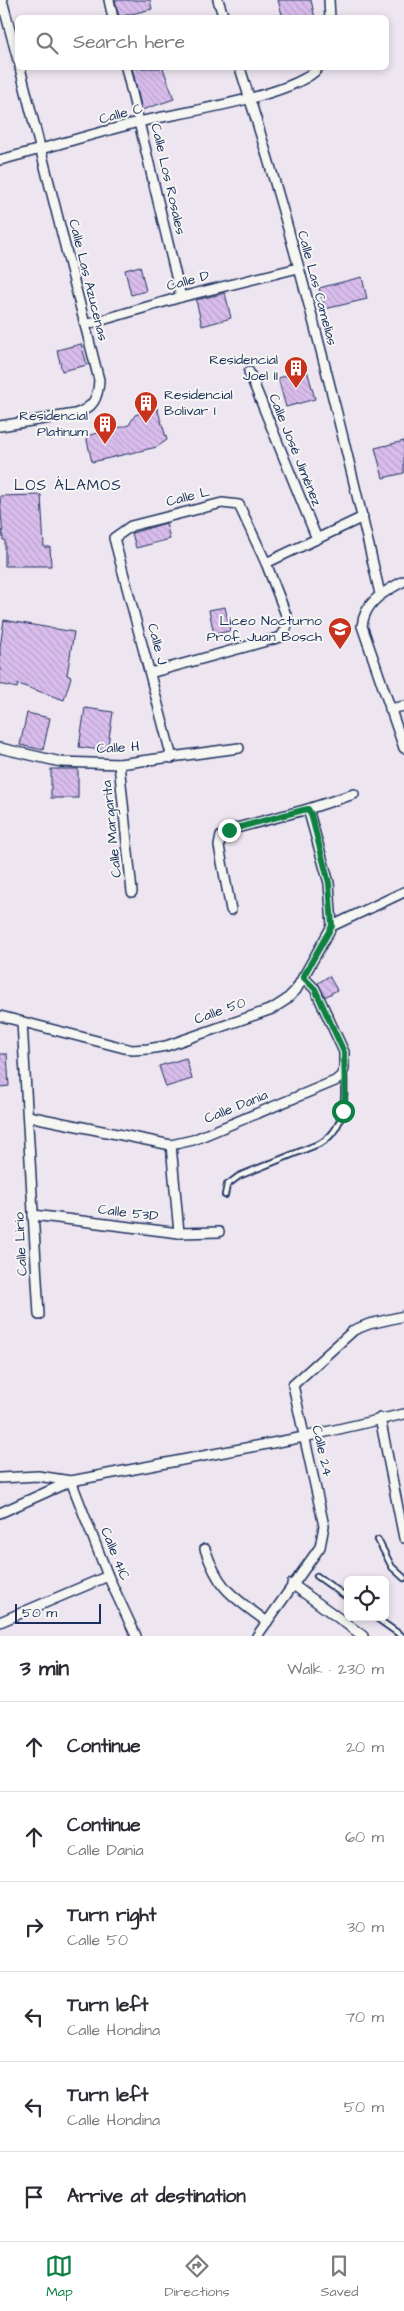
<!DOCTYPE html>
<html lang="en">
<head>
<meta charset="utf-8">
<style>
	:root { --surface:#fff; --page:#f7f7f7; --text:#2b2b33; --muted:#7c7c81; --line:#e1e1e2; --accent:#0b8043 }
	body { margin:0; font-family:"Architects Daughter",sans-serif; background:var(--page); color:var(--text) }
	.controls { position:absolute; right:15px; bottom:15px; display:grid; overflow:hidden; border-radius:8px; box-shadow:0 2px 8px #0003 }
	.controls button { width:45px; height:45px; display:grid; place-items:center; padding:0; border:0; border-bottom:1px solid var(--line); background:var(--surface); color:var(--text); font:25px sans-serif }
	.scale { position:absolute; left:15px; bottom:12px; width:86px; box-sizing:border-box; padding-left:5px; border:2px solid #1b2f5e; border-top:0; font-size:14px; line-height:18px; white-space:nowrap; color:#1b2f5e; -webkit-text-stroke:4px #f6f6f2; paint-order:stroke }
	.stop { position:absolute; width:15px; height:15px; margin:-11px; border:4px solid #0b8043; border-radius:50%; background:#fff }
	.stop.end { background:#0b8043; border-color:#fff; box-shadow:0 1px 5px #0008 }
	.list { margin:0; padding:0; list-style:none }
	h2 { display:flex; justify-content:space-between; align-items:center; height:65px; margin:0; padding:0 20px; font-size:21px }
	h2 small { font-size:16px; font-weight:400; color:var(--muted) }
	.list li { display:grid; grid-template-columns:32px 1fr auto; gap:15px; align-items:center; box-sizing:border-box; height:90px; padding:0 20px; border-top:1px solid var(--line) }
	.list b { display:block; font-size:19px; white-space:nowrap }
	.list p { margin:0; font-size:16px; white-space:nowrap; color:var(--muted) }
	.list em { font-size:16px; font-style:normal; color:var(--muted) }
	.icon { flex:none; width:28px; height:28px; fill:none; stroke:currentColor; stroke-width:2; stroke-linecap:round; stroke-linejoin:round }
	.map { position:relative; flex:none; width:404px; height:1636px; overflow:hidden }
	.search { position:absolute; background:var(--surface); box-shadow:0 2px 8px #0003; left:15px; right:15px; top:15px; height:55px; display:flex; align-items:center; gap:12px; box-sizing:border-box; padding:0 18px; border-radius:8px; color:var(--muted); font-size:19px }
	.sheet { height:605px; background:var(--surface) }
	nav { display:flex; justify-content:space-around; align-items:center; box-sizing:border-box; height:70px; border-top:1px solid var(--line); background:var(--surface); font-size:14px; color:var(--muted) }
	nav a { display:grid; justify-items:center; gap:2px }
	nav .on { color:var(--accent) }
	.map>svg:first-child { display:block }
	.building { fill:url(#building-back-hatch); stroke:#1b2f5e }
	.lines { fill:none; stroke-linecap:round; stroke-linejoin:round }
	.lane-casing { stroke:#1b2f5e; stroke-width:8 }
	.street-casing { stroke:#1b2f5e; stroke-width:12 }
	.lane { stroke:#f6f6f2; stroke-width:4.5 }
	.street { stroke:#f6f6f2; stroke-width:9 }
	.route { stroke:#0b8043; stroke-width:6 }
	.labels { text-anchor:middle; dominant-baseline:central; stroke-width:4; stroke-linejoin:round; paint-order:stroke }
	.street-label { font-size:14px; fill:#1b2f5e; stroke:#f6f6f2 }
	.poi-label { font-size:14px; fill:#1b2f5e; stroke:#f6f6f2; text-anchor:end }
	.neighbourhood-label { font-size:15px; letter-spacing:1px; fill:#1b2f5e; stroke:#f6f6f2 }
</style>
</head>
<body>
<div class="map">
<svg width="404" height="1636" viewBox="0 0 404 1636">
	<defs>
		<pattern id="building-back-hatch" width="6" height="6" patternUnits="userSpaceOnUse" patternTransform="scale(1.25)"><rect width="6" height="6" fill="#d9bdec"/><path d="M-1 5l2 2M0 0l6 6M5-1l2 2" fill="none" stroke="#baa3cd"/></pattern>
	</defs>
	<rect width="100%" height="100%" fill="#ede5f0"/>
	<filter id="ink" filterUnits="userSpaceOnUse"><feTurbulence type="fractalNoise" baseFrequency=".02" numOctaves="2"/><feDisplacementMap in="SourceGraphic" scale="10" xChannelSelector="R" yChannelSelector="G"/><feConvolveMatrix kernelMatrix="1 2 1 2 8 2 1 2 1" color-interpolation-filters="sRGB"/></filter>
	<g filter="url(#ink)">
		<g class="building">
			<polygon points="115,0 150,0 152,9 119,17"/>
			<polygon points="278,0 311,0 315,18 283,18"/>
			<polygon points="132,68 163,68 174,99 142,110"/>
			<polygon points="140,266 146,291 131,295 125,270"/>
			<polygon points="362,277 367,299 325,309 319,288"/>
			<polygon points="225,293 231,318 202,326 196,300"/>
			<polygon points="81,344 87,365 62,371 57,350"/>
			<polygon points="307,370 315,399 286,407 278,378"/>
			<polygon points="157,408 167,440 157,447 92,462 86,436 129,425 135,415"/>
			<polygon points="404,441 404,473 383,478 375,448"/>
			<polygon points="41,495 44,547 50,547 51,566 5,566 5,540 3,540 0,496"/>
			<polygon points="166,523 170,539 136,548 132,533"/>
			<polygon points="225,607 230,631 214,634 209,610"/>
			<polygon points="4,620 74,632 67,675 71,677 64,700 18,684 17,688 0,684 0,647"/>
			<polygon points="85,708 113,712 107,751 79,747"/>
			<polygon points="27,713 50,718 43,750 20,745"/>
			<rect x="51" y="769" width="27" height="29"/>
			<polygon points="329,976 337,990 325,997 318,983"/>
			<polygon points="0,1054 7,1054 9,1086 0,1087"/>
			<polygon points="186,1058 192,1079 166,1087 159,1066"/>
		</g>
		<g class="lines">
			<g class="lane-casing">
				<g id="lane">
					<path d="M225,1195L227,1185L239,1176L321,1143C346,1128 345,1099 344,1073"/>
					<polyline points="378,1540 392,1567 404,1578"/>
					<polyline points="317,1576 348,1598"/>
					<polyline points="375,1617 402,1636"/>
				</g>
			</g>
			<g class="street-casing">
				<g id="street">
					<polyline points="2,0 18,60"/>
					<polyline points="109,0 113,18"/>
					<polyline points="218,0 224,18"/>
					<polyline points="329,0 330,18"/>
					<polyline points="126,68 181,297"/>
					<path d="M240,68C295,240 340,418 380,594"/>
					<path d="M0,160C46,148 93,134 139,122C178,113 296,96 318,68"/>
					<polyline points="85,325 181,297 298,268"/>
					<polyline points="249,372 317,539"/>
					<path d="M0,426L75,414C93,408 98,399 99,380L20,68"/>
					<polyline points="266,563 363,517"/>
					<path d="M404,581C384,592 365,601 362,626L404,748"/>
					<polyline points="150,673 281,637 286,629 288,620 266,563 239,505 222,503 131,526 114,538 172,758"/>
					<polyline points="390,709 404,706"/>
					<polyline points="0,748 61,762 119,764 239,748"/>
					<polyline points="119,764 132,892"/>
					<polyline points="308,809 354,794"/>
					<polyline points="231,910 219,846 221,836 229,830 308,809 329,883 332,926"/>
					<polyline points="0,1016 132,1050 148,1049 166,1046 272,1009 286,1000 296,990 332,926 404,892"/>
					<polyline points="22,1022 39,1315"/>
					<polyline points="28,1116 171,1145 193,1140 335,1081 341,1076 344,1069 344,1052 315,989 303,977"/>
					<polyline points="171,1145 179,1233"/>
					<polyline points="33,1215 179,1233 219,1232"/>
					<polyline points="380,1418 404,1538"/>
					<polyline points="0,1478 38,1476 71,1481"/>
					<polyline points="71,1481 108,1576 136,1636"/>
					<polyline points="0,1513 71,1481 304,1437 404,1414"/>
					<path d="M205,1549C220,1592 233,1596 267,1622"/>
					<polyline points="292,1584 363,1636"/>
					<polyline points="0,1622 108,1576"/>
					<polyline points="257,1636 320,1547 324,1526 293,1385 354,1330 369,1324 404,1316"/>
				</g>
			</g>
			<use href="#lane" class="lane"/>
			<use href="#street" class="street"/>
		</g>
	</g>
	<g class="lines" filter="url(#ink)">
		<polyline class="route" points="229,830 303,810 308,809 311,814 329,883 332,926 303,977 315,989 344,1052 345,1096 343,1111"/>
	</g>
	<defs>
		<g id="building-pin" transform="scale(1.25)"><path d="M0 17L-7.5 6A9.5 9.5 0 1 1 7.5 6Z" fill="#c8321e" stroke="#f6f6f2"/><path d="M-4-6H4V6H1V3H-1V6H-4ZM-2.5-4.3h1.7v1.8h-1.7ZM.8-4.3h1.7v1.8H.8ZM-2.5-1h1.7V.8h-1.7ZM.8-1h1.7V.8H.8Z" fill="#fff"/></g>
		<g id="school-pin" transform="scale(1.25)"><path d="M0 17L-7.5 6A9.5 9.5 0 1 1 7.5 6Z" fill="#c8321e" stroke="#f6f6f2"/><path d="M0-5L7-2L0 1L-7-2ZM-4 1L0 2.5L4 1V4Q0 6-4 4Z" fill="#fff"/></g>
	</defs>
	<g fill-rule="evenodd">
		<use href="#building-pin" x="296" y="368"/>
		<use href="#building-pin" x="146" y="403"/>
		<use href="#building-pin" x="105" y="424"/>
		<use href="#school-pin" x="340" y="629"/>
	</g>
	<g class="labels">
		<g class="street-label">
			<text transform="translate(121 114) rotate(-15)">Calle C</text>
			<text transform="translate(168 179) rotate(77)">Calle Los Rosales</text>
			<text transform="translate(88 280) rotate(76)">Calle Las Azucenas</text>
			<text transform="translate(188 281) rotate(-15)">Calle D</text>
			<text transform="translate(317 288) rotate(75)">Calle Las Camelias</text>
			<text transform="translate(295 450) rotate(68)">Calle José Jiménez</text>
			<text transform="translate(188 497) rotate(-14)">Calle L</text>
			<text transform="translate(157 644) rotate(75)">Calle J</text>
			<text transform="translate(118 748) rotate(-3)">Calle H</text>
			<text transform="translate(112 829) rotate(-96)">Calle Margarita</text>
			<text transform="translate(220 1011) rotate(-20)">Calle 50</text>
			<text transform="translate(236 1107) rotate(-22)">Calle Dania</text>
			<text transform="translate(128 1213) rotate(7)">Calle 53D</text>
			<text transform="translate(21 1244) rotate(-93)">Calle Lirio</text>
			<text transform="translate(322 1451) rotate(77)">Calle 24</text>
			<text transform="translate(115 1554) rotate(68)">Calle 41C</text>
		</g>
		<g class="poi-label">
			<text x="278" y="360">Residencial<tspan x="278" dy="16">Joel II</tspan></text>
			<text x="164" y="395" text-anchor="start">Residencial<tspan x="164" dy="16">Bolivar I</tspan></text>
			<text x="88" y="416">Residencial<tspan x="88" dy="16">Platinum</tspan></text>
			<text x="322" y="621">Liceo Nocturno<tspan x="322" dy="16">Prof. Juan Bosch</tspan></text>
		</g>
		<g class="neighbourhood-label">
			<text x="68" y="485">LOS ÁLAMOS</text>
		</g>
	</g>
</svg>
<div class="controls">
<button><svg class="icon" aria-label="locate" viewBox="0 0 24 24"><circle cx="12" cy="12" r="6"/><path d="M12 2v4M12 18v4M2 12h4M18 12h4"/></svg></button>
</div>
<div class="scale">50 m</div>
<div class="stop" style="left:343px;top:1111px"></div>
<div class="stop end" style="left:229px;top:830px"></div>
<div class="search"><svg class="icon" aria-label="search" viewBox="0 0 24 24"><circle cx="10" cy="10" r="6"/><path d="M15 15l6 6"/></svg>Search here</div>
</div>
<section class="sheet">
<h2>3 min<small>Walk · 230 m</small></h2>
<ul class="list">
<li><svg class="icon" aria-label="ahead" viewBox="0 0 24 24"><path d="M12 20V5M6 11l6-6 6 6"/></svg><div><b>Continue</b></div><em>20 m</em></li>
<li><svg class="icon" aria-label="ahead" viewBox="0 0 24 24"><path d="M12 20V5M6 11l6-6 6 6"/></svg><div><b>Continue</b><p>Calle Dania</p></div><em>60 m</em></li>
<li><svg class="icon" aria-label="right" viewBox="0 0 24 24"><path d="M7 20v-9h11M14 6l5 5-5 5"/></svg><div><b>Turn right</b><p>Calle 50</p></div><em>30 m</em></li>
<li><svg class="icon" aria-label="left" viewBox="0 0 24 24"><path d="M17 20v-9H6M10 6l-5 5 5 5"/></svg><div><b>Turn left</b><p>Calle Hondina</p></div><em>70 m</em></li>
<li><svg class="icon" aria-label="left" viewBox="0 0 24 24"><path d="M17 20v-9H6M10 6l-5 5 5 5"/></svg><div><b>Turn left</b><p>Calle Hondina</p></div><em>50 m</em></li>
<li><svg class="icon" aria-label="arrive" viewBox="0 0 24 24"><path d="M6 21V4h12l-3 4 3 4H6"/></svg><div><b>Arrive at destination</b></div></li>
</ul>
</section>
<nav>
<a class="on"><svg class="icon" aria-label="map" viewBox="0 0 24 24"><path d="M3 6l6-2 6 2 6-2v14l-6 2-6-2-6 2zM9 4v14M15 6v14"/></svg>Map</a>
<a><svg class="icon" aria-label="directions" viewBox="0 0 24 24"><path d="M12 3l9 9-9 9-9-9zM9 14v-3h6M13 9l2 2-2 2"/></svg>Directions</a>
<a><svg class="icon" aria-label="saved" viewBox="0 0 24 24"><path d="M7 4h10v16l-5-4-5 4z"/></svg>Saved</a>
</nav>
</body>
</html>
